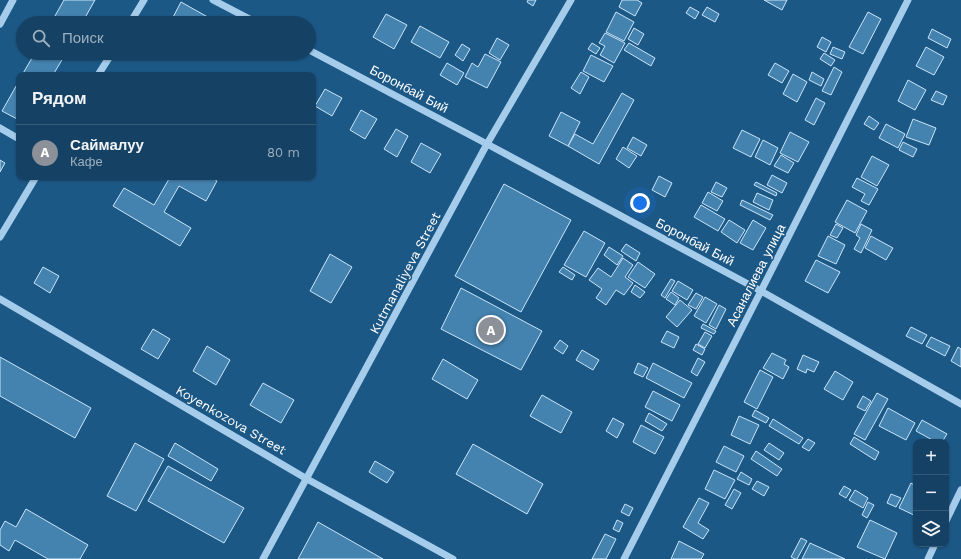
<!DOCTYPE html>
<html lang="ru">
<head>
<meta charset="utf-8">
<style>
	:root { --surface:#154264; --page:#1e496a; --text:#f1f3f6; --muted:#9db0bf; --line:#345b78; --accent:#8c9099 }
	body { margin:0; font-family:"Work Sans",sans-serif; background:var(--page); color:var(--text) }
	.controls { position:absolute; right:12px; bottom:12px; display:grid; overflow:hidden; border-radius:8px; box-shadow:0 1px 3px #0004 }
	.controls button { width:36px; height:36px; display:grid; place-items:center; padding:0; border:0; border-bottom:1px solid var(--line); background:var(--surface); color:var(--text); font:20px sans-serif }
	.you { position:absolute; left:640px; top:203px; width:14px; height:14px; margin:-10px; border:3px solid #fff; border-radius:50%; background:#1a73e8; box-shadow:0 0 0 6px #1a73e833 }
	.badge { display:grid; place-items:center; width:26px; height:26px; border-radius:50%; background:var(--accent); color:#fff; font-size:13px; font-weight:700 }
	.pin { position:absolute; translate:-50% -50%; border:2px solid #fff; box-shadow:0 1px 4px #0006 }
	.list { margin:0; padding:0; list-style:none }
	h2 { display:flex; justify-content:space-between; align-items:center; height:52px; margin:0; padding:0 16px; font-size:17px }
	h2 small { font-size:13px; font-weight:400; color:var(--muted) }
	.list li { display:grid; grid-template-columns:26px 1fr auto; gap:12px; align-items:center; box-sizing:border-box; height:56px; padding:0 16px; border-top:1px solid var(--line) }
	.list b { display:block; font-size:15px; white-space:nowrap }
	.list p { margin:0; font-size:13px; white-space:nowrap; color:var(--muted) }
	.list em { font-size:13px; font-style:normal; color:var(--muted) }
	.icon { flex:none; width:22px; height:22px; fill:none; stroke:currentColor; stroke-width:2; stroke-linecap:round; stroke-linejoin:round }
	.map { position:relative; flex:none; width:961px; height:559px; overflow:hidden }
	.search { position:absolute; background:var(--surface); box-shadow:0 1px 3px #0004; left:16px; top:16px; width:300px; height:44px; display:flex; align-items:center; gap:10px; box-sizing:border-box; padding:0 14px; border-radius:22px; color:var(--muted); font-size:15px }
	.panel { position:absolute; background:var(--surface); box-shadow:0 1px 3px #0004; left:16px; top:72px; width:300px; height:108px; border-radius:8px }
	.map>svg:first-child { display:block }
	.building { fill:#4482af; stroke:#cae5f8 }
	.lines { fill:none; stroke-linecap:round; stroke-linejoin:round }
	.minor { stroke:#a5cdeb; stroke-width:7 }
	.labels { text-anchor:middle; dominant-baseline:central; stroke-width:3; stroke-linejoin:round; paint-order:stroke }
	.street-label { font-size:13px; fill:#fff; stroke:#1c5886 }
</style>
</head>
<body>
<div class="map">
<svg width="961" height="559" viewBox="0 0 961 559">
	<rect width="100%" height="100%" fill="#1c5886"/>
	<g class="building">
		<polygon points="64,0 95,0 82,23 51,23"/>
		<polygon points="528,0 536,0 533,6 527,2"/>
		<polygon points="622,0 637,0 642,3 635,16 619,7"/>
		<polygon points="764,0 787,0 782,10"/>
		<polygon points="181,2 213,20 212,23 174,23 171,21"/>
		<polygon points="690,7 699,12 695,19 686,13"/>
		<polygon points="707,7 719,14 715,22 702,15"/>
		<polygon points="616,12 634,22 624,41 606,32"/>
		<polygon points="868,12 881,19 863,54 849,47"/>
		<polygon points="386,14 407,25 394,49 373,37"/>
		<polygon points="420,26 449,42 440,58 411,42"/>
		<polygon points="634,28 644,34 638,45 628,39"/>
		<polygon points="932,29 951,39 947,48 928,38"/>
		<polygon points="605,33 625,43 614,63 600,55 605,46 599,43"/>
		<polygon points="822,37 831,42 826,52 817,47"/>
		<polygon points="497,38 509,45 500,60 489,53"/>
		<polygon points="592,43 600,48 596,54 588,49"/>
		<polygon points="629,43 655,58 651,66 624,50"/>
		<polygon points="462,44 470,49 463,61 455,55"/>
		<polygon points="833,47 845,52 842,59 830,54"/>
		<polygon points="926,47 944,57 934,75 916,66"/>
		<polygon points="35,53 66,53 53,75 22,75"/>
		<polygon points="824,53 835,60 831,66 820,59"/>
		<polygon points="485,54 501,62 487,88 465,77 472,63 478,67"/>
		<polygon points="591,55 613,66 604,82 583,71"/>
		<polygon points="447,63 464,73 457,85 440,75"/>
		<polygon points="775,63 789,71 782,83 768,75"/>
		<polygon points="834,67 842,72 831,95 822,91"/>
		<polygon points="581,72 589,77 580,94 571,88"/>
		<polygon points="812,72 824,79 821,86 809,80"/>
		<polygon points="793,74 807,82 797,102 783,94"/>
		<polygon points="908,80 926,90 915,110 898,101"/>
		<polygon points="19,81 19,120 2,111"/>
		<polygon points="325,89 342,98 332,116 315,106"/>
		<polygon points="936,91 947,96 943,105 931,100"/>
		<polygon points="622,93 634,100 599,164 568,146 575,134 593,144"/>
		<polygon points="816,98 825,103 814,125 805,120"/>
		<polygon points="361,110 377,119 365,139 350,130"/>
		<polygon points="561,112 580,122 568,146 549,136"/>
		<polygon points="869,116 879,123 874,130 864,124"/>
		<polygon points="913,119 936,128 929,145 906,137"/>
		<polygon points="886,124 905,134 898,148 879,138"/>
		<polygon points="396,129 408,136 397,157 384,149"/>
		<polygon points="742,130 760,139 751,157 733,148"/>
		<polygon points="790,132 809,142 798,162 780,153"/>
		<polygon points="633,137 647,145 641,156 627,148"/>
		<polygon points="763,140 778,148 770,165 755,157"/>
		<polygon points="903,142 917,149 913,157 899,150"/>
		<polygon points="421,143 441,154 430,173 411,162"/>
		<polygon points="623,147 637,156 629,168 616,159"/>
		<polygon points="781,155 794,163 788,173 774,166"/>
		<polygon points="872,156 889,165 877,186 861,177"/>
		<polygon points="0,160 5,163 0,172"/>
		<polygon points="772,175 787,183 782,193 767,185"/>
		<polygon points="659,176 672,183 665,197 652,190"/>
		<polygon points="166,177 211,177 217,181 206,201 179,186 164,212 191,228 180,246 113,206 124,188 154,205 169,179"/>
		<polygon points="857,178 878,189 869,205 861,201 865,194 852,187"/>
		<polygon points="716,182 727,188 722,197 711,192"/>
		<polygon points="756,182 777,193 776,196 754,185"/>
		<polygon points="504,184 571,220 521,312 455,276"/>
		<polygon points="708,192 723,201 717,211 702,203"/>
		<polygon points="757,193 773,200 769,210 753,202"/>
		<polygon points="742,200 773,215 770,220 740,205"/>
		<polygon points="847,200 867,211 855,233 835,222"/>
		<polygon points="701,205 725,219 718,231 694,217"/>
		<polygon points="729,220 745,230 737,243 721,232"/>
		<polygon points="753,220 766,228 753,250 740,243"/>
		<polygon points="836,224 843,228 837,238 830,235"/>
		<polygon points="861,224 872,230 861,253 854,249 860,238 856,235"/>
		<polygon points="584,231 605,243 586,277 564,265"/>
		<polygon points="828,236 845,245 836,264 818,256"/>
		<polygon points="871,236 893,248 886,260 865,248"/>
		<polygon points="626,244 640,253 636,261 621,251"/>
		<polygon points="609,247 623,256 617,265 604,255"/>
		<polygon points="330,254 352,267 331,303 310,291"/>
		<polygon points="623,258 633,265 625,277 633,283 624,295 616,290 606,305 596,298 602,289 589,280 598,268 611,277"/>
		<polygon points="816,260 840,272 828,293 805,281"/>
		<polygon points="638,262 655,274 645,288 628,277"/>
		<polygon points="43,267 59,276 50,293 34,283"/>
		<polygon points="563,267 575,275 572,280 559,272"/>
		<polygon points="671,279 675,281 665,298 661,295"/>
		<polygon points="678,281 693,290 687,300 672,291"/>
		<polygon points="635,285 645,292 640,298 631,292"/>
		<polygon points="461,288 542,331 521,370 441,329"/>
		<polygon points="671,292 679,298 675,305 666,299"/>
		<polygon points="696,293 703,297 696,309 688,305"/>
		<polygon points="705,297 717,304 706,323 694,316"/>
		<polygon points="680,300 692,310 677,327 666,317"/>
		<polygon points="719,305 726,309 716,329 709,325"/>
		<polygon points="703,324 716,331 714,334 701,328"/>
		<polygon points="911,327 927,335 922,344 906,336"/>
		<polygon points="153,329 170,339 158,359 141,349"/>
		<polygon points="667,331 679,337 674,348 661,342"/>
		<polygon points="705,332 712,336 705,348 698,344"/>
		<polygon points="931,337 950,346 945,356 926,346"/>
		<polygon points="560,340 568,346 563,354 554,348"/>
		<polygon points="696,344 705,349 702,355 693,350"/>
		<polygon points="207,346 230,360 216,385 193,371"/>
		<polygon points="958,347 961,349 961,367 951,361"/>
		<polygon points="582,350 599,360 593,370 576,360"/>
		<polygon points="772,353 786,360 784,364 789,367 783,379 763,368"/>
		<polygon points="803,355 819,362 814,372 807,369 806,373 797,369"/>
		<polygon points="0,357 91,408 75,438 0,396"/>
		<polygon points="698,358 705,362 697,376 691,372"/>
		<polygon points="443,359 478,380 467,399 432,379"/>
		<polygon points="638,363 648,368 643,377 634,373"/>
		<polygon points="653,363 692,383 684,398 646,378"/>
		<polygon points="760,370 773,377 757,409 744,402"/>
		<polygon points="835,371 853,382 843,400 824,389"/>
		<polygon points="263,383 294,400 281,423 250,405"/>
		<polygon points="653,391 680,405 672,421 645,407"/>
		<polygon points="877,393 888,399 865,440 854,434"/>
		<polygon points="542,395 572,412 561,433 530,416"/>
		<polygon points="863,396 871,401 865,411 857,407"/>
		<polygon points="888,408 915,423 906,440 879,426"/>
		<polygon points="755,410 769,418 766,423 752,416"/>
		<polygon points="649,413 667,424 662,431 645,421"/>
		<polygon points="739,416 759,425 750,444 731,435"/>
		<polygon points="613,418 624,424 617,438 606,431"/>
		<polygon points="773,419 803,438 799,444 769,426"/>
		<polygon points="922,420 947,434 942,442 936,442 916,431"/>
		<polygon points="641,425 664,437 655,454 633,442"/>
		<polygon points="854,437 879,452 875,460 850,444"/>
		<polygon points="808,439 815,443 809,451 802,447"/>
		<polygon points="135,443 164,459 136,511 107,496"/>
		<polygon points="175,443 218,469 211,481 168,456"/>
		<polygon points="769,443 784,453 779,460 764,450"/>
		<polygon points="473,444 543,484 527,514 456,474"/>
		<polygon points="724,446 744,456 736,472 716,462"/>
		<polygon points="756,451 782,469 777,476 751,459"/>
		<polygon points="375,461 394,472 387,483 369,472"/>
		<polygon points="168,466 244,508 224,543 148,501"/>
		<polygon points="714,470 735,480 725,499 705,489"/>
		<polygon points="741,472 752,479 749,485 737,479"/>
		<polygon points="757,481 769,487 764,496 752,489"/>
		<polygon points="911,483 916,486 916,516 899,508"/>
		<polygon points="844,486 851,490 846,498 839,494"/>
		<polygon points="734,489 741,493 732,509 725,505"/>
		<polygon points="855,490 868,498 863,508 849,500"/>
		<polygon points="891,494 901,498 896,507 887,503"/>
		<polygon points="699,498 709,503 698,523 709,530 703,539 683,527"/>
		<polygon points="868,502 874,505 867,518 862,515"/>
		<polygon points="625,504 633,508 629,516 621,512"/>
		<polygon points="26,509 88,545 80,559 48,559 15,540 9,551 0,545 0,530 5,521 16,527"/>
		<polygon points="617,520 623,523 619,532 613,529"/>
		<polygon points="870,520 897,533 885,559 857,547"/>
		<polygon points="318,522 383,559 298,559"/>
		<polygon points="605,534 616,539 606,559 592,559"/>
		<polygon points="801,538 807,541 797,559 795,559 791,557"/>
		<polygon points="679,541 704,554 701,559 671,559"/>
		<polygon points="810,543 845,559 802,559"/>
	</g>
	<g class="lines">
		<g class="minor">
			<polyline points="213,0 257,23"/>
			<polyline points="130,23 144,0"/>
			<polyline points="0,24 13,0"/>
			<polyline points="309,50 487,144 761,291 961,404"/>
			<polyline points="98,75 112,53"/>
			<polyline points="0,128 19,139"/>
			<polyline points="0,237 36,177"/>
			<polyline points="0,299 307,479 453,559"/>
			<polyline points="946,521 961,490"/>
			<polyline points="263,559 487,144 571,0"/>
			<polyline points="624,559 761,291 908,0"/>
			<polyline points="928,559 935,544"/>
		</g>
	</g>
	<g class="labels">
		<g class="street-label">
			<text transform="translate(409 89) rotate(28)">Боронбай Бий</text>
			<text transform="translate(695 242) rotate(28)">Боронбай Бий</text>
			<text transform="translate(405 273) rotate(-62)">Kutmanaliyeva Street</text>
			<text transform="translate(756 275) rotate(-63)">Асаналиева улица</text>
			<text transform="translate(231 420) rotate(30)">Koyenkozova Street</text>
		</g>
	</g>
</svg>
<div class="controls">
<button>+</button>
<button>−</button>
<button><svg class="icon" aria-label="layers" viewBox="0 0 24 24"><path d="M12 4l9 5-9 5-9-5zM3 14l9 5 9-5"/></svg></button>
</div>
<div class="you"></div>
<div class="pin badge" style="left:491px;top:330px">A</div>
<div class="search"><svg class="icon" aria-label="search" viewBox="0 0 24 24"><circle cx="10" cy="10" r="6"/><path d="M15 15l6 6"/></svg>Поиск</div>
<section class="panel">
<h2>Рядом<small></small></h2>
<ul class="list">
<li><span class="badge">A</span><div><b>Саймалуу</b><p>Кафе</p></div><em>80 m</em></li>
</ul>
</section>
</div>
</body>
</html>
